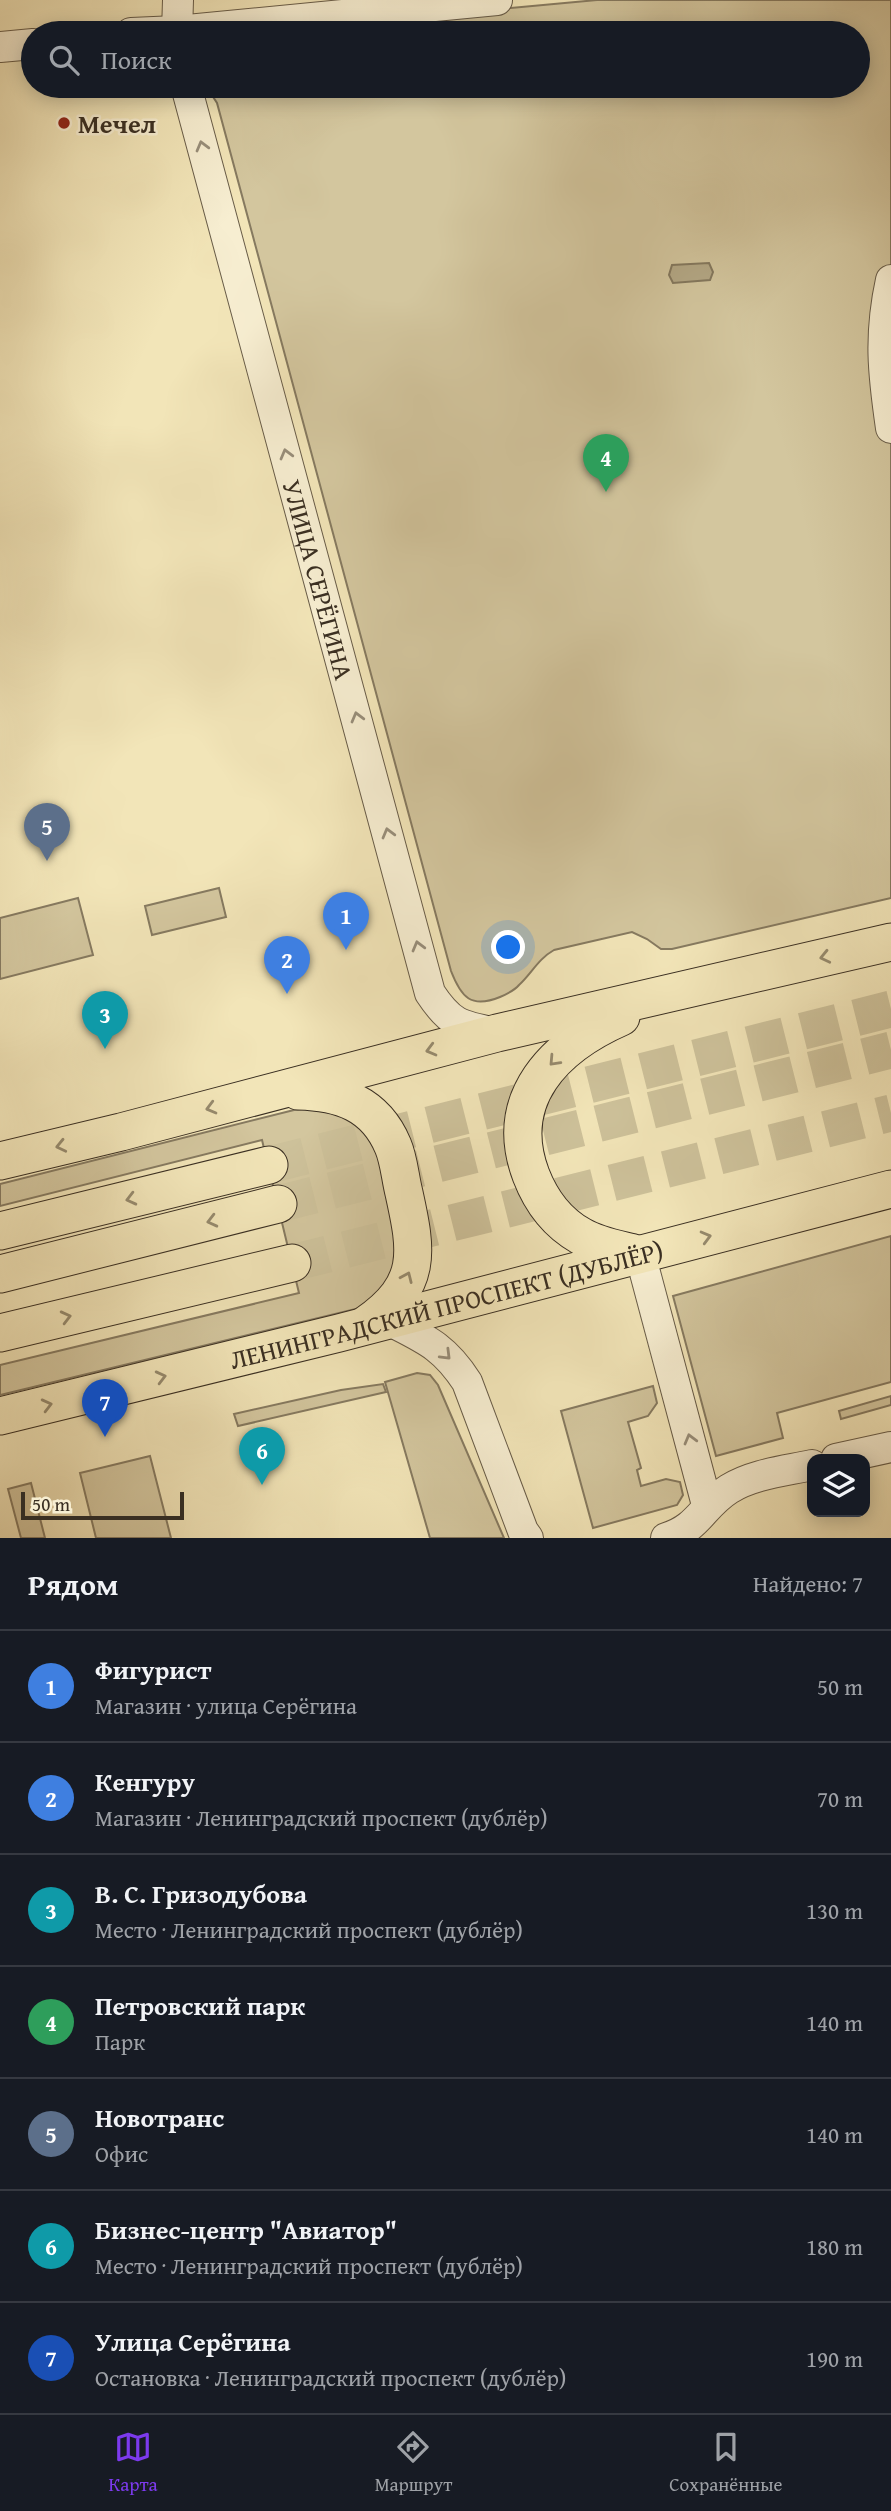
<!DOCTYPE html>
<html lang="ru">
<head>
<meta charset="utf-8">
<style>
	:root { --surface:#171b24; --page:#242831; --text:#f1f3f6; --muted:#9ea1a6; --line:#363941; --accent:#7c3aed }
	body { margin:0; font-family:"Gentium Book Plus",serif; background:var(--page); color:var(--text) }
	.controls { position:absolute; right:21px; bottom:21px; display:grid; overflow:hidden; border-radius:14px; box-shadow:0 4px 18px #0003 }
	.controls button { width:63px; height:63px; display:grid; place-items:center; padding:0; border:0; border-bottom:2px solid var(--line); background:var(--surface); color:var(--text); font:35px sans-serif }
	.scale { position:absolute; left:21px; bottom:18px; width:163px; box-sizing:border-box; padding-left:7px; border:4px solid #3a2f22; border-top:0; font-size:19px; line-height:24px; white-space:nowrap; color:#3a2f22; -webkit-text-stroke:5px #f7eed1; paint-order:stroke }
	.you { position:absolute; left:509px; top:948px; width:24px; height:24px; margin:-18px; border:5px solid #fff; border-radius:50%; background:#1a73e8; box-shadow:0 0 0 10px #1a73e833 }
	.badge { display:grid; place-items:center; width:46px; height:46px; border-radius:50%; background:var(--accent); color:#fff; font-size:23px; font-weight:700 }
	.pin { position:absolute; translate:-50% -58px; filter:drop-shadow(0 2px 4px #0008) }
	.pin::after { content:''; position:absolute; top:37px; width:24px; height:21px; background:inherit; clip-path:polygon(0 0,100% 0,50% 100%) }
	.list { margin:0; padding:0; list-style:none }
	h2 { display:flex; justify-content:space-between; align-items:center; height:91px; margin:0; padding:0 28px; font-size:30px }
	h2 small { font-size:23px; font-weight:400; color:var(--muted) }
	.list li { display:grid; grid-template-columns:46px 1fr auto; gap:21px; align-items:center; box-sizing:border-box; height:112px; padding:0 28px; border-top:2px solid var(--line) }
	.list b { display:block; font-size:26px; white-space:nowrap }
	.list p { margin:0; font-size:23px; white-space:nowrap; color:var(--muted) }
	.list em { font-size:23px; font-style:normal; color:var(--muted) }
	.icon { flex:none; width:38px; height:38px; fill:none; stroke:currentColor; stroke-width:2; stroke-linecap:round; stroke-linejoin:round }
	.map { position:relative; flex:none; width:891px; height:1538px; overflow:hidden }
	.search { position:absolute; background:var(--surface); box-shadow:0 4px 18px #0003; left:21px; right:21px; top:21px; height:77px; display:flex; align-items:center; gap:18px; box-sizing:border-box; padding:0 24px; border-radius:38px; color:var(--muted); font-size:26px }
	.sheet { height:875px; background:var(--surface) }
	nav { display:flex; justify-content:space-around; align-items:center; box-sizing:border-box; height:98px; border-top:2px solid var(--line); background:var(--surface); font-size:19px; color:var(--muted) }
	nav a { display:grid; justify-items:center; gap:4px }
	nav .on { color:var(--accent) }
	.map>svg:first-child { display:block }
	.green { fill:#d3c69e; stroke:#867a60; stroke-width:2 }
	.water { fill:#b3a785; stroke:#83775d; stroke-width:2 }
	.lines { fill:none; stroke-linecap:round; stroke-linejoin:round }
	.major-tunnel { stroke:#cdc19a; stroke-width:37; stroke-dasharray:37 18; stroke-linecap:butt }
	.minor-casing { stroke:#685c48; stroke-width:32 }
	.major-casing { stroke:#3a2f22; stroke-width:39 }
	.minor { stroke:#f7eed1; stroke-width:30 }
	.major { stroke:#f2e5b8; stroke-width:37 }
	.oneway { stroke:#988e7a }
	.oneway2 { stroke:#968a6d }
	.poi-dot { fill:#8f2418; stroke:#f7eed1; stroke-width:2.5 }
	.labels { text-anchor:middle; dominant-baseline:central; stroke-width:5; stroke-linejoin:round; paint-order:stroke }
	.poi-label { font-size:26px; font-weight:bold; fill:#3a2f22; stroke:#f7eed1; text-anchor:start }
	.street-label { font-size:26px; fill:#3a2f22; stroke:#f7eed1 }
</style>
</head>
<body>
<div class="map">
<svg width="891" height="1538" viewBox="0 0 891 1538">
	<rect width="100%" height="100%" fill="#f2e5b8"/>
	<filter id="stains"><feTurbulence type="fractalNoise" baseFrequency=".00286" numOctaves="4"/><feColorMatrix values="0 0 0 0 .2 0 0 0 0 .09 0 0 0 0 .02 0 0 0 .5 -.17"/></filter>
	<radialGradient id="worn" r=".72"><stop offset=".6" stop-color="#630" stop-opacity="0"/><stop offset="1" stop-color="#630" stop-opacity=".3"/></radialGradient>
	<g class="green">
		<path d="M597,0H891V898L672,949H661L647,939L632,932L554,950C538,959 532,973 519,985C514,991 507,994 500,997C471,1009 461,997 451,971L217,103L206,86H858V33H243Z"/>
		<polygon points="219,888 226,917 152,935 145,906"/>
		<polygon points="78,898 93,955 0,979 0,918"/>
		<polygon points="318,1107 338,1109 375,1140 400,1237 395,1273 364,1307 0,1395 0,1365 299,1293 262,1140 0,1206 0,1184 294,1110"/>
		<polygon points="891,1236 891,1382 777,1413 783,1438 716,1456 673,1296"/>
		<polygon points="417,1373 430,1375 438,1385 504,1538 430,1538 385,1382"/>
		<polygon points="383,1384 386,1392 238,1426 234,1414 341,1390"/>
		<polygon points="653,1386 657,1403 648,1416 628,1422 641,1468 637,1470 641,1486 666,1479 680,1482 683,1495 677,1505 593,1528 561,1411"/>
		<polygon points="891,1396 891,1405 841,1419 839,1411"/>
		<polygon points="150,1456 171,1538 96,1538 80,1473"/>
		<polygon points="31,1483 45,1538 21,1538 8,1489"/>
	</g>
	<polygon class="water" points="709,263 713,272 710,280 673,283 669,275 672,265"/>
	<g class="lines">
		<g class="major-tunnel">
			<polyline points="269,1165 891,1009"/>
			<polyline points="278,1204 891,1050"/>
			<polyline points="292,1263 891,1113"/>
		</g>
		<g class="minor-casing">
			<g id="minor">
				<polyline points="131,33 177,31 497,0"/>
				<polyline points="177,33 178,0"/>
				<polyline points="0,47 33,44"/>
				<path id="s1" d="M186,86L430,993C451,1025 461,1026 497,1033"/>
				<path d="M891,280C879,335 883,373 891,428"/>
				<polyline points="640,1254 707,1505"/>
				<path d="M388,1320C425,1339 444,1346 467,1382L523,1531L528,1538"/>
				<polyline points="836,1459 891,1447"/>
				<path d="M666,1538C699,1528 702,1506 729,1489C753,1474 785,1471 812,1465"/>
			</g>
		</g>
		<g class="major-casing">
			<g id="major">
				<path d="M621,1017C555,1046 502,1098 531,1175C541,1201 556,1222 581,1236C598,1246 618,1249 637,1254"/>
				<path d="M298,1091C340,1092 375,1103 393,1146C399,1160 400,1177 404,1193C417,1252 423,1285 367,1324"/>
				<polyline points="0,1161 121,1132 497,1033 891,942"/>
				<polyline points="0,1231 269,1165"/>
				<polyline points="0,1274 278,1204"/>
				<polyline points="0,1333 292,1263"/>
				<path id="s2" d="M0,1416L339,1333L891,1189"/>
			</g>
		</g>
		<use href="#minor" class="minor"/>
		<use href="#major" class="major"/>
	</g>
	<defs><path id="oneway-chevron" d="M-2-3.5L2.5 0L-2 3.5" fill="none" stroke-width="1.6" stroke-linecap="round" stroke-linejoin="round" transform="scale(1.75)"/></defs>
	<g class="oneway">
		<use href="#oneway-chevron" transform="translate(202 146) rotate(-105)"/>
		<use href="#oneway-chevron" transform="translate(286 454) rotate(-105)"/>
		<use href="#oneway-chevron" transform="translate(357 717) rotate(-105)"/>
		<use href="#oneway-chevron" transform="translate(388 833) rotate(-105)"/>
		<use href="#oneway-chevron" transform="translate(418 946) rotate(-105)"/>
		<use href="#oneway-chevron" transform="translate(446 1355) rotate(45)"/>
		<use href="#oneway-chevron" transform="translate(690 1439) rotate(-105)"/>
	</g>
	<g class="oneway2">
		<use href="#oneway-chevron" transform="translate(825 957) rotate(167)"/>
		<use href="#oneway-chevron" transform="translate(431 1050) rotate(165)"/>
		<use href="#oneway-chevron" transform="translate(554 1061) rotate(133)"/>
		<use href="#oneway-chevron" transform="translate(211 1108) rotate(165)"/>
		<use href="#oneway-chevron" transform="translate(61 1146) rotate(167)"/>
		<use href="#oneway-chevron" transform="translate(131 1199) rotate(166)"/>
		<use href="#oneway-chevron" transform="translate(212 1221) rotate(166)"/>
		<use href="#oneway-chevron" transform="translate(706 1237) rotate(-15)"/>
		<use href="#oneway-chevron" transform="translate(407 1277) rotate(-66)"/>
		<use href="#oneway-chevron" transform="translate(66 1317) rotate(-14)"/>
		<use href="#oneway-chevron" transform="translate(161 1377) rotate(-14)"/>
		<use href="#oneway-chevron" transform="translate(47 1405) rotate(-14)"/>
	</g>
	<circle class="poi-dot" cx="64" cy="123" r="7"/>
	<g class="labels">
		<g class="poi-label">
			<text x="78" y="123">Мечел</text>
		</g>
		<g class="street-label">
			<text stroke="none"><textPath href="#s1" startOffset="511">УЛИЦА СЕРЁГИНА</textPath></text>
			<text stroke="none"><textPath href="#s2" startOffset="460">ЛЕНИНГРАДСКИЙ ПРОСПЕКТ (ДУБЛЁР)</textPath></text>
		</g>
	</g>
	<rect width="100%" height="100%" filter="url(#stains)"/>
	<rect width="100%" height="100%" fill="url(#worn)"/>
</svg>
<div class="controls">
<button><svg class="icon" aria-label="layers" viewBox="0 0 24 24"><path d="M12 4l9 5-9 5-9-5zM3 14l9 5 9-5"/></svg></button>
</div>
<div class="scale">50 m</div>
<div class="you"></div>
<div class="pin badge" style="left:346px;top:950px;background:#3f7fe0">1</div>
<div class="pin badge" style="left:287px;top:994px;background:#3f7fe0">2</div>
<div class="pin badge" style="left:105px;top:1049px;background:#0f9aa8">3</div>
<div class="pin badge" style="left:606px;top:492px;background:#2e9e5b">4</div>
<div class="pin badge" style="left:47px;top:861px;background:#5c6f8a">5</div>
<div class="pin badge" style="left:262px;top:1485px;background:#0f9aa8">6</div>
<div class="pin badge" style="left:105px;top:1437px;background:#1a4fb4">7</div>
<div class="search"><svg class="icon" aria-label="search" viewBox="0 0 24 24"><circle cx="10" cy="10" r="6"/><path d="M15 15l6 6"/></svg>Поиск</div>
</div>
<section class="sheet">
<h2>Рядом<small>Найдено: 7</small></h2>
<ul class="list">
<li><span class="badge" style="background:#3f7fe0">1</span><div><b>Фигурист</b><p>Магазин · улица Серёгина</p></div><em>50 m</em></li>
<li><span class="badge" style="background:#3f7fe0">2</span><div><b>Кенгуру</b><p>Магазин · Ленинградский проспект (дублёр)</p></div><em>70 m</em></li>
<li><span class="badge" style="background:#0f9aa8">3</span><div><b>В. С. Гризодубова</b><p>Место · Ленинградский проспект (дублёр)</p></div><em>130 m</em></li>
<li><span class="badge" style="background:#2e9e5b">4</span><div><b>Петровский парк</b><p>Парк</p></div><em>140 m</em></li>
<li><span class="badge" style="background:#5c6f8a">5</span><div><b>Новотранс</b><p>Офис</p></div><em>140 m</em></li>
<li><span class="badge" style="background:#0f9aa8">6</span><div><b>Бизнес-центр &quot;Авиатор&quot;</b><p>Место · Ленинградский проспект (дублёр)</p></div><em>180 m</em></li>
<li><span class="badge" style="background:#1a4fb4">7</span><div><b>Улица Серёгина</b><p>Остановка · Ленинградский проспект (дублёр)</p></div><em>190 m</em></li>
</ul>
</section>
<nav>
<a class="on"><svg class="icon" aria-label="map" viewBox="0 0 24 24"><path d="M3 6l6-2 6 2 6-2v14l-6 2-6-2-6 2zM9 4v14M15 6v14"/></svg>Карта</a>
<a><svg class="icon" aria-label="directions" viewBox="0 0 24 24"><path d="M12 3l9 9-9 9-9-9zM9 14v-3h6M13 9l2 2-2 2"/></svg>Маршрут</a>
<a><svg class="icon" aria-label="saved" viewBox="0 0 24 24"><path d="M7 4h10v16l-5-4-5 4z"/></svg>Сохранённые</a>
</nav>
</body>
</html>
